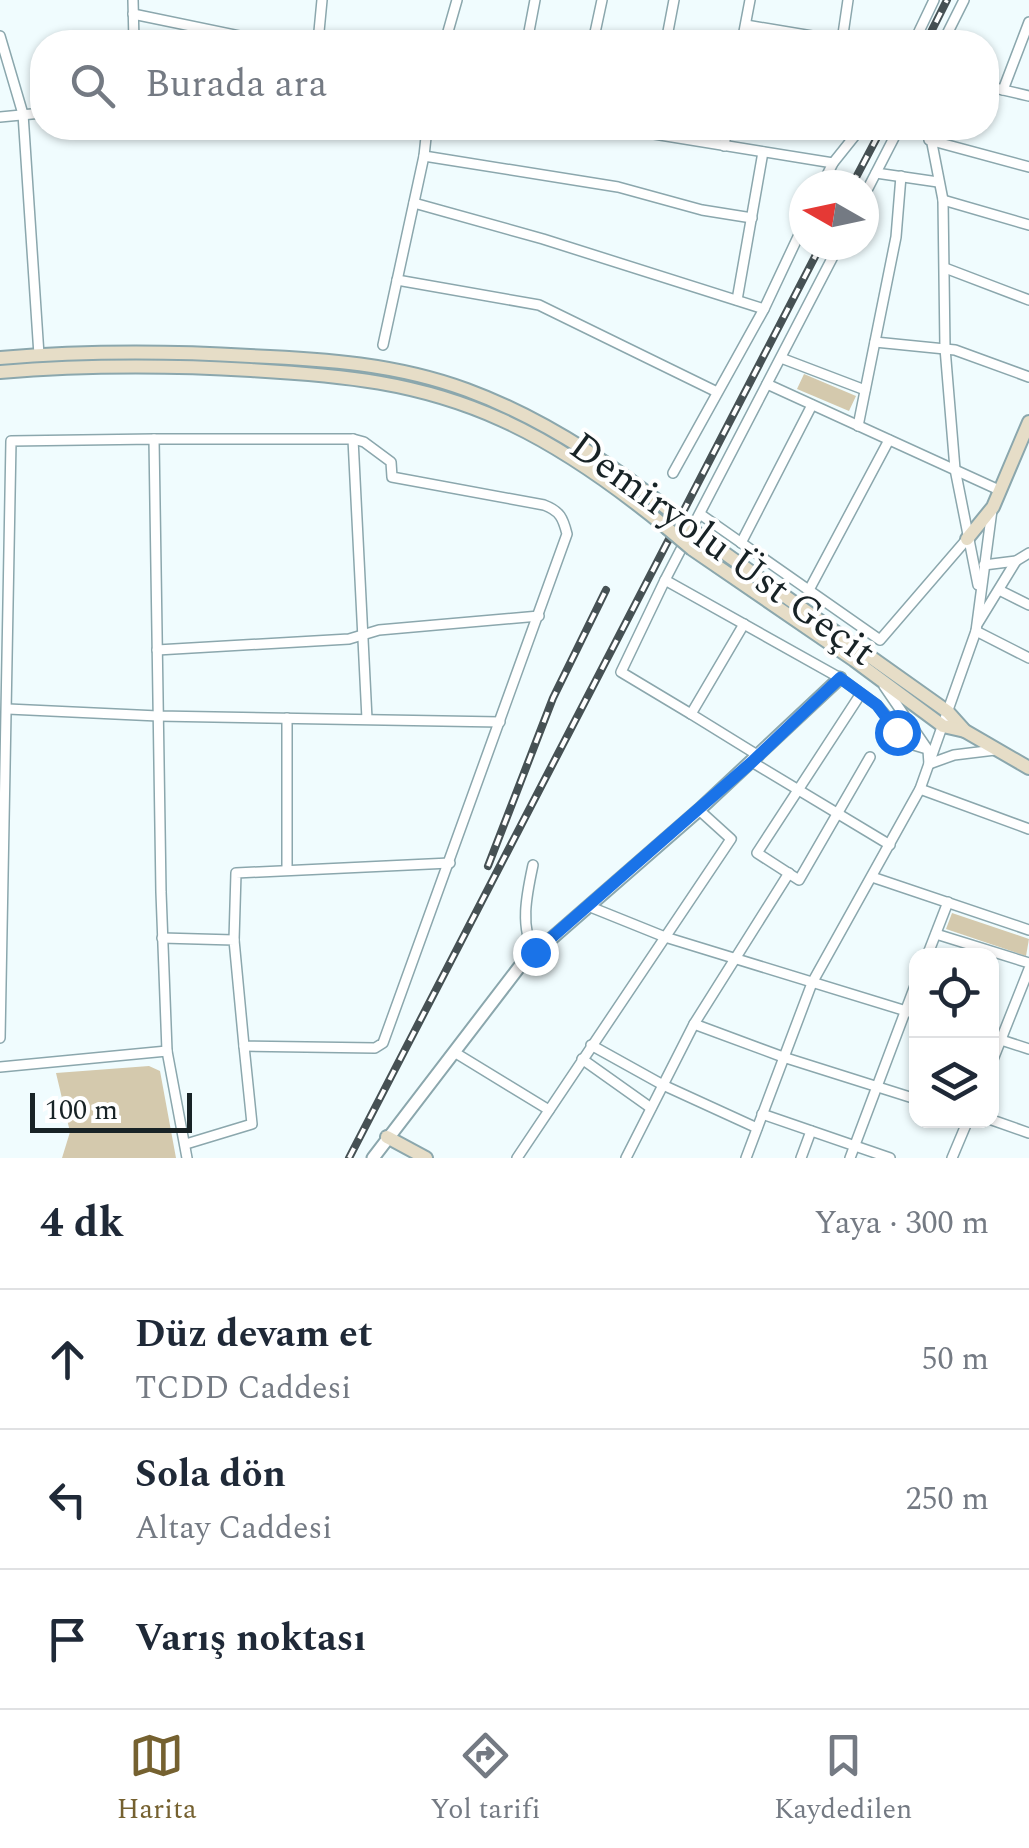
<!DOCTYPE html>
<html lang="tr">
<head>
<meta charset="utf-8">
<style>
	:root { --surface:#fff; --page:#f2f2f3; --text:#1f2937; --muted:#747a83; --line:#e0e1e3; --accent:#756130 }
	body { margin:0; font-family:Spectral,serif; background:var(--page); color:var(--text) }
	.controls { position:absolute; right:30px; bottom:30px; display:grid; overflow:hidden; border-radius:20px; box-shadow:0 2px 8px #0004 }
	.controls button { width:90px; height:90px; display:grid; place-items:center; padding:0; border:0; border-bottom:2px solid var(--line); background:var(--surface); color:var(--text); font:50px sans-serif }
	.compass { position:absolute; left:789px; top:170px; width:90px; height:90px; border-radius:50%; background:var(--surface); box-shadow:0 2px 8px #0004; rotate:279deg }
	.scale { position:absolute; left:30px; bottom:25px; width:162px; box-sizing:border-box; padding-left:10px; border:5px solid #182326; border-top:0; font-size:28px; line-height:35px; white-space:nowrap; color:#182326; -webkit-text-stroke:8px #fff; paint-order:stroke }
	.stop { position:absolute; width:30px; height:30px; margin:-22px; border:8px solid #1a73e8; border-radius:50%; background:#fff }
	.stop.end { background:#1a73e8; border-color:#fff; box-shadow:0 2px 10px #0008 }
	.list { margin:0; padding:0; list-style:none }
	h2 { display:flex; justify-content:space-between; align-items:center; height:130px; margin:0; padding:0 40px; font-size:42px }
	h2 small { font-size:32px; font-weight:400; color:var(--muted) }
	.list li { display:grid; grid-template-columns:65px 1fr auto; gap:30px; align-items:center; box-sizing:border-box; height:140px; padding:0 40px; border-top:2px solid var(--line) }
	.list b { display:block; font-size:38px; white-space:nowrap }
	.list p { margin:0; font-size:32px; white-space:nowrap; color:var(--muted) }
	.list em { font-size:32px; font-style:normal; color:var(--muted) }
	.icon { flex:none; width:55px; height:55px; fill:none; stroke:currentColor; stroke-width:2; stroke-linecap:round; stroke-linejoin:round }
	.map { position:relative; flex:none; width:1029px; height:1158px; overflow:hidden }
	.search { position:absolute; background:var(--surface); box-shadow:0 2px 8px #0004; left:30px; right:30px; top:30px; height:110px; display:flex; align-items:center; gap:25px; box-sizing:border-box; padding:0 35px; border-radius:40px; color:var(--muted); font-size:38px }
	.sheet { height:550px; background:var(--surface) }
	nav { display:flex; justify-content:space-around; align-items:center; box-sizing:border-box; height:140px; border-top:2px solid var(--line); background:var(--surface); font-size:28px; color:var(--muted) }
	nav a { display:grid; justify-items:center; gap:5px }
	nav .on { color:var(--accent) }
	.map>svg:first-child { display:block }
	.green { fill:#d4c9ad }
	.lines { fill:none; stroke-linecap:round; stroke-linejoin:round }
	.minor-casing { stroke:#8ba7ad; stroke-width:12 }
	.tertiary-casing { stroke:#8ba7ad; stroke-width:15 }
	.secondary-casing { stroke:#8ba7ad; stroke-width:16 }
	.minor { stroke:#fff; stroke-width:9 }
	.tertiary { stroke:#fff; stroke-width:11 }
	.secondary { stroke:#e6ddc7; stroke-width:12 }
	.rail-casing { stroke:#465154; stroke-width:8 }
	.rail { stroke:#fff; stroke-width:4; stroke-dasharray:11; stroke-linecap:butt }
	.secondary-bridge-casing { stroke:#8ba7ad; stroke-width:16; stroke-linecap:butt }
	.secondary-bridge { stroke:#e6ddc7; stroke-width:12 }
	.route { stroke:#1a73e8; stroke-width:12 }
	.labels { text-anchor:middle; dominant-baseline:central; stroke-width:8; stroke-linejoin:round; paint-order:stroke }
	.street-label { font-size:40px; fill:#182326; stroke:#fff }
</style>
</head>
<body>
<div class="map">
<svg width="1029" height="1158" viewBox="0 0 1029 1158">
	<rect width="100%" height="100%" fill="#f0fcfe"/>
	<g class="green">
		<polygon points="804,374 856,396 849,411 797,389"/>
		<polygon points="952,913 1029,939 1026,956 946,929"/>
		<polygon points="149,1066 160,1071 176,1158 62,1158 70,1132 56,1073"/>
	</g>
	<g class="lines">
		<g class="minor-casing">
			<g id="minor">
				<polyline points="133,0 134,42"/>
				<polyline points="133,14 269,42"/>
				<polyline points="746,25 848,42"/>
				<polyline points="0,36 23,114 39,355"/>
				<polyline points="842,41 848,0"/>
				<polyline points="318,42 322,0"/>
				<polyline points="445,42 457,0"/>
				<polyline points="527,42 535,0"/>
				<polyline points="593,42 602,0"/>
				<polyline points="666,42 674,0"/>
				<polyline points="742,42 750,0"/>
				<polyline points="914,42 934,0"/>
				<polyline points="943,42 964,0"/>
				<polyline points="986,86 1029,96"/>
				<polyline points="1003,90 1029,22"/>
				<polyline points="0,117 42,113"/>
				<polyline points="617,128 833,163"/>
				<polyline points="929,128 943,200 945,348 955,469 978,585"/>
				<polyline points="929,140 1029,167"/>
				<polyline points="724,146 727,128"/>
				<polyline points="424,156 618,187 702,210 752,218"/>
				<polyline points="876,173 938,182"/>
				<polyline points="822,185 833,163 861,128"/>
				<polyline points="864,196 899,128"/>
				<polyline points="943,200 1029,225"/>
				<polyline points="414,203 543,239 764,309"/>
				<polyline points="839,245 665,580 840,678 877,705 910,744 927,749"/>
				<polyline points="945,268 1029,300"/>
				<polyline points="397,280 539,305 717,392"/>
				<polyline points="737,300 763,152"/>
				<polyline points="875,342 955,350 1029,377"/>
				<polyline points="383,345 424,156 427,128"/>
				<polyline points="781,358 865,390"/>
				<polyline points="767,384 999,490"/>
				<polyline points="858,426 896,237 901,176"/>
				<path d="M154,439H353L364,442L391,462L392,477L544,505C560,511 563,518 567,534L383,1043L375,1048L244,1046L234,940L162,938"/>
				<polyline points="353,439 367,719"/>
				<polyline points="673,473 764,309 804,224"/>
				<polyline points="700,514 880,640 967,539"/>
				<polyline points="741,543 812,405"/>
				<polyline points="984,565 1016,561 1029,553"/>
				<polyline points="665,580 621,672 691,714"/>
				<polyline points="809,590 889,440"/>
				<polyline points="999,590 1029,605"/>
				<polyline points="978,623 1016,561"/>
				<polyline points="744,624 691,714 759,756"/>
				<polyline points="976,631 1029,658"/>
				<polyline points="157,650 349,639 379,630 539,616"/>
				<polyline points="884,686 928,750 929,764 954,755 995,750"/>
				<polyline points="860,695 757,853 799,880 870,757"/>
				<polyline points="8,709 158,716 500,722"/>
				<polyline points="752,762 890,845"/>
				<polyline points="920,789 1029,829"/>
				<path d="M533,865C527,893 519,928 535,953"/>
				<polyline points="287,869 287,718"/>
				<polyline points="872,877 1029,930"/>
				<polyline points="588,906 665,937 916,1014"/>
				<polyline points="936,934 1029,963"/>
				<polyline points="234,940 236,873 450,863"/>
				<polyline points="927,956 948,902"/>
				<polyline points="694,1024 783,1057 916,1099"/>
				<polyline points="992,1037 1029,1049"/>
				<polyline points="0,1038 11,441 154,439 161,892 167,1051 187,1158"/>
				<polyline points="591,1045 663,1085 757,1128"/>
				<polyline points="454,1052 549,1110"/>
				<polyline points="582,1059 651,1108"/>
				<polyline points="992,1062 1029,969"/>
				<polyline points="0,1067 167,1051"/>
				<polyline points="762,1114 890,1158"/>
				<polyline points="992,1120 1029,1133"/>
				<polyline points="186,1144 252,1124 244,1046"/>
				<polyline points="517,1158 731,839 699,810"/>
				<polyline points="626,1158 694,1024 789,873"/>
				<polyline points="746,1158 812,983 920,789 976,631 992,510"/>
				<polyline points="801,1158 811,1131"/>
				<polyline points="850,1158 916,983"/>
				<polyline points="952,1158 968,1120"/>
			</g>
		</g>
		<g class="tertiary-casing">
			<polyline id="tertiary" points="373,1158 520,966 699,810 840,678"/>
		</g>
		<g class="secondary-casing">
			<g id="secondary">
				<path d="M0,358C84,351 166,351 250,356C324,359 397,364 467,390C543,418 612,464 674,514"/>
				<path d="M0,372C84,365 166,365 251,370C340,375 419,382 502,420C562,447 617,487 667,528"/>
				<polyline points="699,535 948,712 965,731 1029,768"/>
				<polyline points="967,539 993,507 1029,422"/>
				<polyline points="692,549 854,660 943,726 965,731"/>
				<polyline points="387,1137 426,1158"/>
			</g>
		</g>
		<use href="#minor" class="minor"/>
		<use href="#tertiary" class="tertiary"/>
		<use href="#secondary" class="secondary"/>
		<g class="rail-casing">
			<g id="rail">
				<polyline points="926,42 947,0"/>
				<polyline points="852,185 882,128"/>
				<polyline points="488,866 553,698 606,590"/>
				<polyline points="349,1158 821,245"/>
			</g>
		</g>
		<use href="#rail" class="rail"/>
		<g class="secondary-bridge-casing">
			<g id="secondary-bridge">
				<polyline points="674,514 699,535"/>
				<polyline points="667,528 692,549"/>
			</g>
		</g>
		<use href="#secondary-bridge" class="secondary-bridge"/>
	</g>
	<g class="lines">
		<polyline class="route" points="535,952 752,762 840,678 877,705 897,732"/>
	</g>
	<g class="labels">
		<g class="street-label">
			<text transform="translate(722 550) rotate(36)">Demiryolu Üst Geçit</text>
		</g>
	</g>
</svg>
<div class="controls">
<button><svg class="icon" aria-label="locate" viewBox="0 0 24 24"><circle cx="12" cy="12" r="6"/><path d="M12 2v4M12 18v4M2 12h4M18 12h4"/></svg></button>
<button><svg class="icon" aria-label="layers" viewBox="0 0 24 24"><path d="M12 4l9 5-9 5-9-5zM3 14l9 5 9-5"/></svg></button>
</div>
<svg class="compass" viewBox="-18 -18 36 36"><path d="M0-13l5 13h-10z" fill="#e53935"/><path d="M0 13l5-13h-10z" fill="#747a83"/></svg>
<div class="scale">100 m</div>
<div class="stop" style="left:897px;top:732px"></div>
<div class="stop end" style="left:535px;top:952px"></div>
<div class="search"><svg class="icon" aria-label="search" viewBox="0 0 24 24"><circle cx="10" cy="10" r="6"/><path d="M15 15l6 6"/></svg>Burada ara</div>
</div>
<section class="sheet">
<h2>4 dk<small>Yaya · 300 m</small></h2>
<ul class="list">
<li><svg class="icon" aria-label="ahead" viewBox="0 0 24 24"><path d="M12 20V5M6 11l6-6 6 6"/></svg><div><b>Düz devam et</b><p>TCDD Caddesi</p></div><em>50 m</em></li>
<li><svg class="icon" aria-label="left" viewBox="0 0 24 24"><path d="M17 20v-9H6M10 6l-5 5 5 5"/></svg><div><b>Sola dön</b><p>Altay Caddesi</p></div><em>250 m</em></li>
<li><svg class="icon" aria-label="arrive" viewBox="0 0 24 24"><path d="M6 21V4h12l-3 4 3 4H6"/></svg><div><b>Varış noktası</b></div></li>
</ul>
</section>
<nav>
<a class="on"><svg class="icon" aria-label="map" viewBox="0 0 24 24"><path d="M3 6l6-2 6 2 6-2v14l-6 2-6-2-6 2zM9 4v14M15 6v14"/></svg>Harita</a>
<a><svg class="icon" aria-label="directions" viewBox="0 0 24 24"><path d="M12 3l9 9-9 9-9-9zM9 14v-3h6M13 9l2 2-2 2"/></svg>Yol tarifi</a>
<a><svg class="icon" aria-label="saved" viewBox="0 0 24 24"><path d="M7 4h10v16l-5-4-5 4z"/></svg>Kaydedilen</a>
</nav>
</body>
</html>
